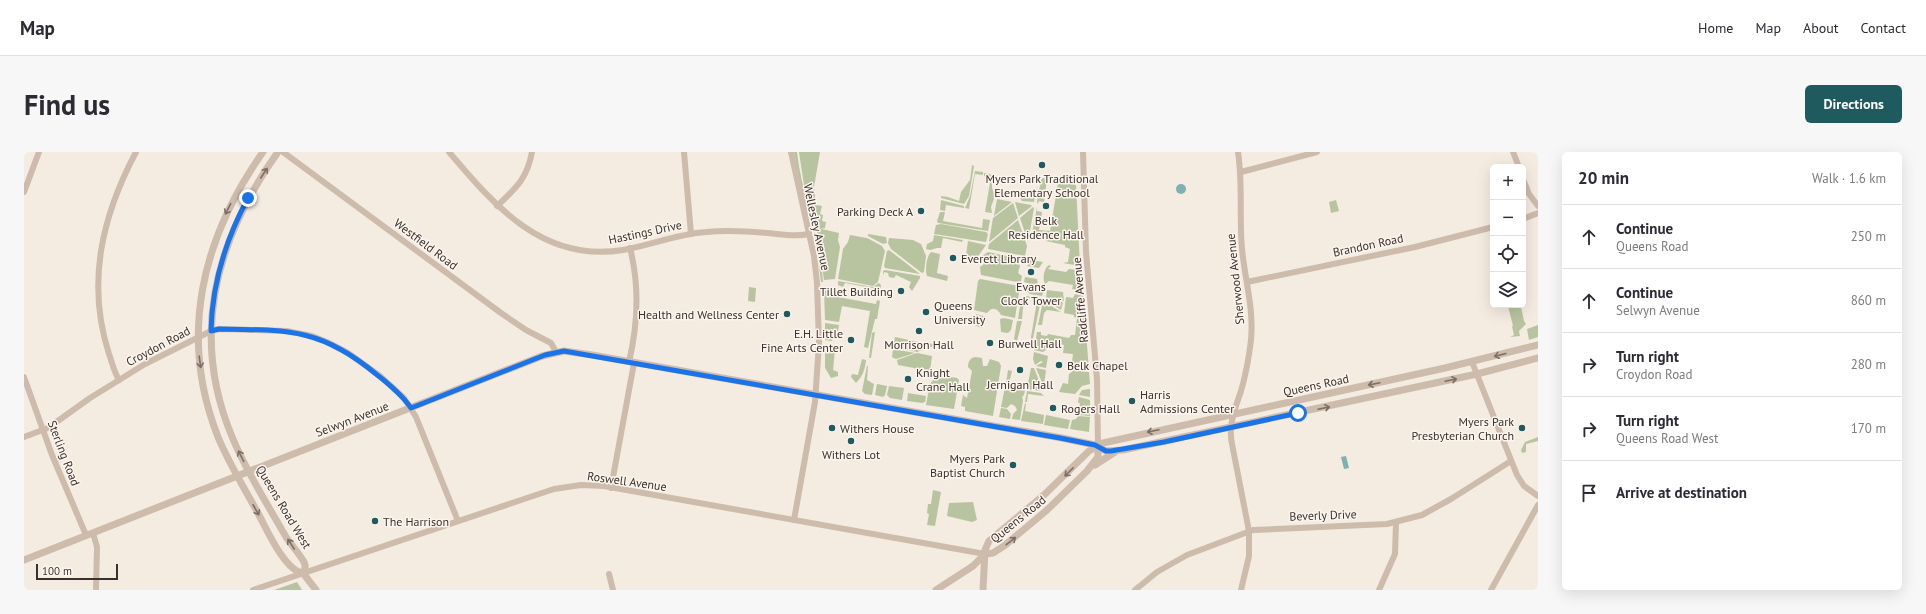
<!DOCTYPE html>
<html lang="en">
<head>
<meta charset="utf-8">
<style>
	:root { --surface:#fff; --page:#f7f7f7; --text:#2b2b33; --muted:#7c7c81; --line:#e1e1e2; --accent:#1f5a5e }
	body { margin:0; font-family:"PT Sans",sans-serif; background:var(--page); color:var(--text) }
	.controls { position:absolute; right:12px; top:12px; display:grid; overflow:hidden; border-radius:6px; box-shadow:0 4px 16px #0002 }
	.controls button { width:36px; height:36px; display:grid; place-items:center; padding:0; border:0; border-bottom:1px solid var(--line); background:var(--surface); color:var(--text); font:20px sans-serif }
	.scale { position:absolute; left:12px; bottom:10px; width:82px; box-sizing:border-box; padding-left:4px; border:2px solid #3b302b; border-top:0; font-size:11px; line-height:14px; white-space:nowrap; color:#3b302b; -webkit-text-stroke:3px #fbf5ee; paint-order:stroke }
	.stop { position:absolute; width:12px; height:12px; margin:-9px; border:3px solid #1a73e8; border-radius:50%; background:#fff }
	.stop.end { background:#1a73e8; border-color:#fff; box-shadow:0 1px 4px #0008 }
	.list { margin:0; padding:0; list-style:none }
	h2 { display:flex; justify-content:space-between; align-items:center; height:52px; margin:0; padding:0 16px; font-size:17px }
	h2 small { font-size:13px; font-weight:400; color:var(--muted) }
	.list li { display:grid; grid-template-columns:26px 1fr auto; gap:12px; align-items:center; box-sizing:border-box; height:64px; padding:0 16px; border-top:1px solid var(--line) }
	.list b { display:block; font-size:15px; white-space:nowrap }
	.list p { margin:0; font-size:13px; white-space:nowrap; color:var(--muted) }
	.list em { font-size:13px; font-style:normal; color:var(--muted) }
	.icon { flex:none; width:22px; height:22px; fill:none; stroke:currentColor; stroke-width:2; stroke-linecap:round; stroke-linejoin:round }
	.map { position:relative; flex:none; width:1514px; height:438px; overflow:hidden; border-radius:6px }
	header { display:flex; align-items:center; gap:24px; box-sizing:border-box; height:56px; padding:0 20px; background:var(--surface); border-bottom:1px solid var(--line) }
	header strong { font-size:19px }
	nav { display:flex; gap:22px; margin-inline-start:auto; font-size:14px }
	.intro { display:flex; align-items:center; justify-content:space-between; box-sizing:border-box; height:96px; padding:0 24px }
	h1 { margin:0; font-size:28px }
	.button { padding:10px 18px; border-radius:6px; background:var(--accent); color:#fff; font-size:14px; font-weight:700 }
	main { display:flex; gap:24px; padding:0 24px }
	aside { flex:1; background:var(--surface); border-radius:6px; box-shadow:0 4px 16px #0002 }
	.map>svg:first-child { display:block }
	.green { fill:#b8c4a0 }
	.water { fill:#7fb0b2 }
	.lines { fill:none; stroke-linecap:round; stroke-linejoin:round }
	.minor { stroke:#cdbbac; stroke-width:6 }
	.tertiary { stroke:#cdbbac; stroke-width:7 }
	.oneway { stroke:#7d6f65 }
	.route { stroke:#1a73e8; stroke-width:5 }
	.poi-dot { fill:#1f5a5e; stroke:#fbf5ee; stroke-width:1.5 }
	.labels { text-anchor:middle; dominant-baseline:central; stroke-width:3; stroke-linejoin:round; paint-order:stroke }
	.poi-label { font-size:12px; fill:#3b302b; stroke:#fbf5ee; text-anchor:start }
	.street-label { font-size:12px; fill:#3b302b; stroke:#fbf5ee }
</style>
</head>
<body>
<header>
<strong>Map</strong>
<nav><a>Home</a><a>Map</a><a>About</a><a>Contact</a></nav>
</header>
<div class="intro"><h1>Find us</h1><a class="button">Directions</a></div>
<main>
<div class="map">
<svg width="1514" height="438" viewBox="0 0 1514 438">
	<rect width="100%" height="100%" fill="#f4ebe1"/>
	<g class="green">
		<path d="M770,0H773C778,44 796,85 799,130H797L791,83L777,39Z"/>
		<polygon points="775,0 796,0 790,35 792,53 798,54 796,62 799,63 798,69 802,70 801,76 792,78 780,33"/>
		<polygon points="948,13 950,14 945,44 940,52 917,46 917,44 924,45 935,49 937,40 946,28"/>
		<polygon points="951,19 959,20 959,23 951,22 945,57 941,56 946,44"/>
		<polygon points="960,21 966,22 968,24 968,36 971,44 967,55 968,61 961,60 967,25 960,24"/>
		<polygon points="1019,26 1023,27 1020,50 1015,49 1014,52 1013,50 1017,28"/>
		<polygon points="1031,28 1052,33 1056,114 1039,111 1044,110 1046,97 1041,95 1041,93 1022,89 1020,83 1008,82 1013,55 1013,59 1018,60 1015,78 1026,79 1034,31 1030,30"/>
		<polygon points="972,37 985,40 985,46 973,44"/>
		<polygon points="1012,40 1010,50 998,49 996,46 997,42 1011,44"/>
		<polygon points="973,47 988,50 970,64"/>
		<polygon points="917,48 940,54 940,56 922,53 921,59 916,58"/>
		<polygon points="1312,48 1315,59 1307,61 1305,50"/>
		<polygon points="991,50 1007,53 1008,54 995,64"/>
		<polygon points="989,51 994,66 965,90 969,66"/>
		<polygon points="1009,55 1010,56 1004,90 996,66"/>
		<polygon points="916,60 921,60 919,69 958,76 959,67 966,68 964,79 914,71 913,69"/>
		<polygon points="994,68 1003,94 1001,104 964,97 965,92"/>
		<polygon points="917,72 962,80 964,82 962,90 910,82 912,73"/>
		<polygon points="798,77 815,81 814,88 816,95 811,127 800,128 793,79"/>
		<polygon points="844,82 862,85 863,91 859,92 844,84"/>
		<polygon points="826,83 843,86 858,94 861,99 854,130 849,134 814,127 819,97 824,90"/>
		<polygon points="910,83 939,88 938,90 919,86 917,96 913,96 906,98 902,97 903,92 909,89"/>
		<polygon points="865,86 889,88 897,92 902,104 900,120 898,121 867,97 864,91"/>
		<polygon points="944,89 962,93 952,107 942,103"/>
		<polygon points="865,98 896,122 861,116 860,114 863,99"/>
		<path d="M907,100L916,102L913,121L924,124L923,129L903,124C901,119 902,105 907,100Z"/>
		<polygon points="964,100 992,106 996,114 994,121 998,124 997,129 993,130 957,123 956,115 960,112 958,104"/>
		<polygon points="1006,108 1007,108 1019,110 1015,116 1003,114"/>
		<path d="M1025,113L1027,114L1024,117L1042,120L1045,117L1056,118L1057,126L1054,129L1057,132L1058,139L1048,137L1049,133L1025,129L1021,132C1018,127 1020,116 1025,113Z"/>
		<polygon points="861,118 896,124 896,126 888,139 885,135 887,130 872,123 870,126 865,125 864,121 860,120 859,124 859,119"/>
		<polygon points="1001,125 1013,127 1014,134 1000,130"/>
		<path d="M956,127L996,134L991,166L977,163C974,156 968,154 963,161L950,158L954,129Z"/>
		<polygon points="814,129 849,135 855,131 857,133 856,141 854,141 854,137 821,131 819,135 814,133"/>
		<polygon points="999,133 1020,137 1018,144 1006,142 1000,137"/>
		<polygon points="725,135 732,136 731,150 724,149"/>
		<polygon points="800,138 808,139 808,144 852,152 853,148 856,149 853,167 851,167 844,196 840,195 846,159 818,154 815,170 801,168"/>
		<polygon points="1023,138 1039,140 1040,149 1022,146"/>
		<polygon points="1051,142 1059,144 1065,218 1051,215 1048,210 1049,202 1039,201 1040,193 1031,191 1019,200 1010,198 1013,180 1017,180 1017,183 1023,184 1024,182 1045,186 1047,183 1051,183 1053,166 1050,165 1050,163 1040,161 1042,145 1049,146"/>
		<polygon points="1003,144 1007,145 1006,147 1000,146 998,167 994,167 997,147"/>
		<polygon points="1009,145 1017,148 1008,191 1006,191 1013,149 1008,148"/>
		<polygon points="1022,147 1039,150 1037,158 1021,148"/>
		<polygon points="1019,149 1037,160 1023,158 1020,161 1018,173 1014,173"/>
		<polygon points="1479,153 1495,153 1497,155 1500,169 1502,172 1495,179 1496,184 1486,185 1490,183 1488,174 1489,174 1484,154 1478,155"/>
		<polygon points="952,162 962,165 958,176 950,173"/>
		<polygon points="980,166 989,168 987,178 984,181 977,180 976,167"/>
		<polygon points="993,169 998,169 993,189 998,190 996,190 997,193 990,187"/>
		<polygon points="801,171 815,173 813,184 809,183 808,189 801,188"/>
		<polygon points="1514,173 1514,185 1505,188 1503,177"/>
		<polygon points="851,180 847,206 845,206 848,181"/>
		<polygon points="871,185 899,191 911,192 910,194 893,200 869,195"/>
		<polygon points="801,195 811,197 809,218 814,220 814,224 807,226 801,216"/>
		<polygon points="869,197 891,201 872,207 868,205"/>
		<polygon points="1010,200 1024,204 1022,216 1012,214 1019,210 1017,209 1011,213 1009,207"/>
		<polygon points="893,201 908,204 906,219 874,213 873,208"/>
		<path d="M951,205L958,206L959,214H963L966,207L975,210L977,214L969,264L941,259V255L937,254L939,243L943,246L948,219L944,215C944,210 946,206 951,205Z"/>
		<path d="M838,207L842,208C841,217 839,224 832,231L827,225L828,222L834,223Z"/>
		<polygon points="843,214 844,214 843,228 850,232 848,243 841,242 838,239"/>
		<polygon points="1007,216 1010,216 1017,234 1016,239 1003,237"/>
		<polygon points="1012,216 1022,218 1020,233 1019,233"/>
		<polygon points="984,218 988,219 985,231 991,232 991,235 985,234 982,232"/>
		<polygon points="1050,218 1065,220 1066,232 1058,234 1051,242 1035,240 1039,231 1044,232 1045,222"/>
		<polygon points="913,223 933,226 935,228 930,257 902,253 906,232"/>
		<polygon points="853,232 863,234 861,243 859,245 851,243"/>
		<polygon points="865,234 880,236 878,248 866,246 863,243"/>
		<polygon points="981,235 1001,238 1000,243 998,245 999,248 996,268 988,267 989,262 993,258 991,254 987,252 983,256 977,255"/>
		<polygon points="1066,237 1066,245 1055,243 1058,238"/>
		<polygon points="1003,239 1017,241 1020,244 1004,242 1003,250 1001,250"/>
		<polygon points="884,241 902,244 901,250 898,251 883,249"/>
		<polygon points="1055,245 1066,248 1066,264 1055,263 1056,251 1054,251"/>
		<polygon points="1001,251 1002,252 1001,259 1020,263 1019,272 997,269"/>
		<polygon points="977,256 983,257 987,262 986,267 975,265"/>
		<polygon points="1022,263 1046,268 1044,277 1020,273"/>
		<polygon points="1054,264 1066,265 1065,280 1046,277 1048,268 1052,267"/>
		<polygon points="1514,285 1514,289 1502,292 1502,300 1498,301 1497,298 1501,290"/>
		<polygon points="909,338 917,340 911,374 903,373 905,362 903,361 904,352 907,352"/>
		<polygon points="949,350 953,368 948,370 923,364 925,351"/>
		<polygon points="273,430 278,438 250,438"/>
	</g>
	<g class="water">
		<circle cx="1157" cy="37" r="5"/>
		<polygon points="1322,304 1325,316 1320,317 1317,305"/>
	</g>
	<g class="lines">
		<g class="minor">
			<polyline points="259,0 477,161 502,178 527,191 532,200"/>
			<path d="M425,0C471,54 519,111 599,98C627,93 653,82 682,80C702,78 722,79 743,81C756,82 772,85 785,82"/>
			<polyline points="660,0 667,82"/>
			<polyline points="767,0 790,104 793,131 795,191 791,250 770,368"/>
			<polyline points="1059,0 1062,100 1073,227 1074,294"/>
			<path d="M1214,0C1219,32 1215,65 1218,97C1221,128 1230,157 1227,188C1225,205 1222,222 1217,239C1211,257 1204,273 1208,292L1225,379V404L1217,438"/>
			<polyline points="1489,0 1495,15"/>
			<polyline points="1217,20 1293,0"/>
			<polyline points="1499,27 1505,42 1514,54"/>
			<polyline points="0,40 15,0"/>
			<path d="M473,54C492,36 503,27 508,0"/>
			<polyline points="1499,67 1514,61"/>
			<polyline points="1223,130 1391,95 1469,75"/>
			<path d="M605,210C614,172 616,135 606,96"/>
			<polyline points="1448,210 1493,323 1500,334 1514,344"/>
			<polyline points="0,225 28,303 62,383"/>
			<path d="M95,228C90,220 88,210 85,202C62,131 78,64 112,0"/>
			<polyline points="0,285 24,276 66,246 121,212 187,179 195,177 263,179 288,184 303,190 324,201 356,224 380,246 392,265 434,369"/>
			<polyline points="587,336 610,211"/>
			<polyline points="69,381 73,395 72,438"/>
			<polyline points="585,422 589,438"/>
			<polyline points="229,438 530,337 557,333 580,334 961,402"/>
			<polyline points="1111,438 1133,420 1163,403 1229,378 1363,372 1398,363 1427,347 1487,309"/>
			<polyline points="1355,438 1371,402 1372,371"/>
			<polyline points="1467,438 1514,353"/>
		</g>
		<g class="tertiary">
			<path d="M239,0C178,86 154,184 194,285C205,312 221,337 235,363C243,378 261,419 279,421"/>
			<path d="M254,0C191,88 165,184 209,287C223,321 244,353 262,385C268,394 275,401 280,410C282,414 281,418 279,421"/>
			<polyline points="1071,313 1091,300"/>
			<polyline points="961,402 969,401 980,394 1023,358 1063,319 1074,305 1074,294"/>
			<polyline points="0,408 518,204 540,199 568,203 1038,286 1071,293 1082,299 1099,298 1453,222 1514,206"/>
			<polyline points="279,421 292,438"/>
			<polyline points="912,438 949,414 961,402"/>
			<polyline points="959,438 961,398 965,389 1020,343 1065,299 1079,291 1421,216 1514,193"/>
		</g>
	</g>
	<defs><path id="oneway-shaft" d="M-6 0H5M1.5-3L5.5 0L1.5 3" fill="none" stroke-width="1.6" stroke-linecap="round" stroke-linejoin="round"/></defs>
	<g class="oneway">
		<use href="#oneway-shaft" transform="translate(240 21) rotate(-57)"/>
		<use href="#oneway-shaft" transform="translate(204 57) rotate(117)"/>
		<use href="#oneway-shaft" transform="translate(1476 203) rotate(166)"/>
		<use href="#oneway-shaft" transform="translate(176 210) rotate(82)"/>
		<use href="#oneway-shaft" transform="translate(1427 228) rotate(-12)"/>
		<use href="#oneway-shaft" transform="translate(1350 232) rotate(168)"/>
		<use href="#oneway-shaft" transform="translate(1300 256) rotate(-12)"/>
		<use href="#oneway-shaft" transform="translate(1129 279) rotate(168)"/>
		<use href="#oneway-shaft" transform="translate(217 304) rotate(-117)"/>
		<use href="#oneway-shaft" transform="translate(1045 320) rotate(135)"/>
		<use href="#oneway-shaft" transform="translate(232 358) rotate(61)"/>
		<use href="#oneway-shaft" transform="translate(987 389) rotate(-38)"/>
		<use href="#oneway-shaft" transform="translate(267 392) rotate(-123)"/>
	</g>
	<g class="lines">
		<path class="route" d="M224,46C202,87 188,132 187,179L195,177C263,178 297,176 352,222C365,232 378,243 387,256L521,203L540,199L1036,286L1071,293L1082,299H1087L1140,290L1274,261"/>
	</g>
	<g class="poi-dot">
		<circle cx="1018" cy="13" r="4"/>
		<circle cx="1022" cy="54" r="4"/>
		<circle cx="897" cy="59" r="4"/>
		<circle cx="929" cy="106" r="4"/>
		<circle cx="1007" cy="120" r="4"/>
		<circle cx="877" cy="139" r="4"/>
		<circle cx="902" cy="160" r="4"/>
		<circle cx="763" cy="162" r="4"/>
		<circle cx="895" cy="179" r="4"/>
		<circle cx="827" cy="188" r="4"/>
		<circle cx="966" cy="191" r="4"/>
		<circle cx="1035" cy="213" r="4"/>
		<circle cx="996" cy="218" r="4"/>
		<circle cx="884" cy="227" r="4"/>
		<circle cx="1108" cy="249" r="4"/>
		<circle cx="1029" cy="256" r="4"/>
		<circle cx="808" cy="276" r="4"/>
		<circle cx="1498" cy="276" r="4"/>
		<circle cx="827" cy="289" r="4"/>
		<circle cx="989" cy="313" r="4"/>
		<circle cx="351" cy="369" r="4"/>
	</g>
	<g class="labels">
		<g class="poi-label">
			<text x="1018" y="26" text-anchor="middle">Myers Park Traditional<tspan x="1018" dy="14">Elementary School</tspan></text>
			<text x="889" y="59" text-anchor="end">Parking Deck A</text>
			<text x="1022" y="68" text-anchor="middle">Belk<tspan x="1022" dy="14">Residence Hall</tspan></text>
			<text x="937" y="106">Everett Library</text>
			<text x="1007" y="134" text-anchor="middle">Evans<tspan x="1007" dy="14">Clock Tower</tspan></text>
			<text x="869" y="139" text-anchor="end">Tillet Building</text>
			<text x="910" y="153">Queens<tspan x="910" dy="14">University</tspan></text>
			<text x="755" y="162" text-anchor="end">Health and Wellness Center</text>
			<text x="819" y="181" text-anchor="end">E.H. Little<tspan x="819" dy="14">Fine Arts Center</tspan></text>
			<text x="974" y="191">Burwell Hall</text>
			<text x="895" y="192" text-anchor="middle">Morrison Hall</text>
			<text x="1043" y="213">Belk Chapel</text>
			<text x="892" y="220">Knight<tspan x="892" dy="14">Crane Hall</tspan></text>
			<text x="996" y="232" text-anchor="middle">Jernigan Hall</text>
			<text x="1116" y="242">Harris<tspan x="1116" dy="14">Admissions Center</tspan></text>
			<text x="1037" y="256">Rogers Hall</text>
			<text x="1490" y="269" text-anchor="end">Myers Park<tspan x="1490" dy="14">Presbyterian Church</tspan></text>
			<text x="816" y="276">Withers House</text>
			<text x="827" y="302" text-anchor="middle">Withers Lot</text>
			<text x="981" y="306" text-anchor="end">Myers Park<tspan x="981" dy="14">Baptist Church</tspan></text>
			<text x="359" y="369">The Harrison</text>
		</g>
		<g class="street-label">
			<text transform="translate(793 75) rotate(78)">Wellesley Avenue</text>
			<text transform="translate(621 80) rotate(-12)">Hastings Drive</text>
			<text transform="translate(402 92) rotate(37)">Westfield Road</text>
			<text transform="translate(1344 93) rotate(-12)">Brandon Road</text>
			<text transform="translate(1211 127) rotate(-96)">Sherwood Avenue</text>
			<text transform="translate(1056 148) rotate(-95)">Radcliffe Avenue</text>
			<text transform="translate(134 194) rotate(-28)">Croydon Road</text>
			<text transform="translate(1292 233) rotate(-12)">Queens Road</text>
			<text transform="translate(328 267) rotate(-21)">Selwyn Avenue</text>
			<text transform="translate(40 301) rotate(69)">Sterling Road</text>
			<text transform="translate(603 329) rotate(8)">Roswell Avenue</text>
			<text transform="translate(260 355) rotate(59)">Queens Road West</text>
			<text transform="translate(1299 363) rotate(-2)">Beverly Drive</text>
			<text transform="translate(994 367) rotate(-39)">Queens Road</text>
		</g>
	</g>
</svg>
<div class="controls">
<button>+</button>
<button>−</button>
<button><svg class="icon" aria-label="locate" viewBox="0 0 24 24"><circle cx="12" cy="12" r="6"/><path d="M12 2v4M12 18v4M2 12h4M18 12h4"/></svg></button>
<button><svg class="icon" aria-label="layers" viewBox="0 0 24 24"><path d="M12 4l9 5-9 5-9-5zM3 14l9 5 9-5"/></svg></button>
</div>
<div class="scale">100 m</div>
<div class="stop" style="left:1274px;top:261px"></div>
<div class="stop end" style="left:224px;top:46px"></div>
</div>
<aside>
<h2>20 min<small>Walk · 1.6 km</small></h2>
<ul class="list">
<li><svg class="icon" aria-label="ahead" viewBox="0 0 24 24"><path d="M12 20V5M6 11l6-6 6 6"/></svg><div><b>Continue</b><p>Queens Road</p></div><em>250 m</em></li>
<li><svg class="icon" aria-label="ahead" viewBox="0 0 24 24"><path d="M12 20V5M6 11l6-6 6 6"/></svg><div><b>Continue</b><p>Selwyn Avenue</p></div><em>860 m</em></li>
<li><svg class="icon" aria-label="right" viewBox="0 0 24 24"><path d="M7 20v-9h11M14 6l5 5-5 5"/></svg><div><b>Turn right</b><p>Croydon Road</p></div><em>280 m</em></li>
<li><svg class="icon" aria-label="right" viewBox="0 0 24 24"><path d="M7 20v-9h11M14 6l5 5-5 5"/></svg><div><b>Turn right</b><p>Queens Road West</p></div><em>170 m</em></li>
<li><svg class="icon" aria-label="arrive" viewBox="0 0 24 24"><path d="M6 21V4h12l-3 4 3 4H6"/></svg><div><b>Arrive at destination</b></div></li>
</ul>
</aside>
</main>
</body>
</html>
